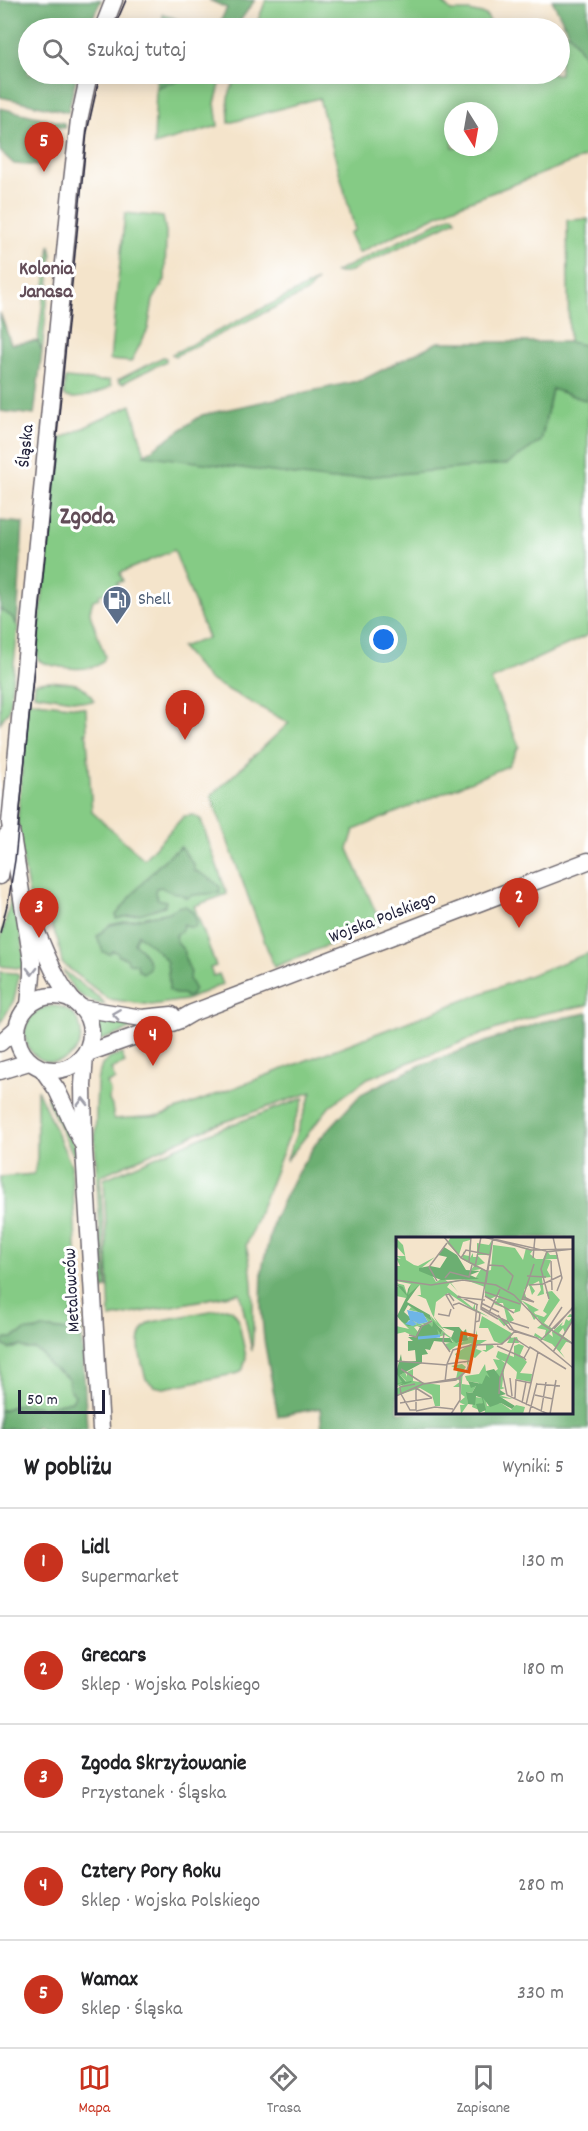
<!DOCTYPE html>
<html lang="pl">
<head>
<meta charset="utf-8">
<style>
	:root { --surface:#fff; --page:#f2f2f2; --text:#202124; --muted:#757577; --line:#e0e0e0; --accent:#c8321e }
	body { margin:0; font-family:Dekko,sans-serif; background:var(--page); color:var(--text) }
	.compass { position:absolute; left:444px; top:102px; width:54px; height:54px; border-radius:50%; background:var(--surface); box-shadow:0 3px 15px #0003; rotate:169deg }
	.scale { position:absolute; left:18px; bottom:15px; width:87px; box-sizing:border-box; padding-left:6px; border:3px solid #22223b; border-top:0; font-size:16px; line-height:21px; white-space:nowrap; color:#22223b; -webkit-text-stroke:4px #fff; paint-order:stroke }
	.you { position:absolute; left:384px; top:640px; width:21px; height:21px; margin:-15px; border:4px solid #fff; border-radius:50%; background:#1a73e8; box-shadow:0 0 0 9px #1a73e833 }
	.badge { display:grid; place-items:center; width:39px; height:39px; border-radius:50%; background:var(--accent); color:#fff; font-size:20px; font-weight:700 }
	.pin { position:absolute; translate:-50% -50px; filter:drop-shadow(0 2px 3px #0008) }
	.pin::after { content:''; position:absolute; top:32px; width:21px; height:18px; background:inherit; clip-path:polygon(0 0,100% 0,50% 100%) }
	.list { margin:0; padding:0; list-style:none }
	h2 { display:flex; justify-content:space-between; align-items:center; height:78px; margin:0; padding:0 24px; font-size:26px }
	h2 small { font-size:20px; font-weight:400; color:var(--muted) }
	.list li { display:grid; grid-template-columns:39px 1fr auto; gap:18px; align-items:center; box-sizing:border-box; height:108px; padding:0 24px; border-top:2px solid var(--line) }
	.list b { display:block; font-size:22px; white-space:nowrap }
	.list p { margin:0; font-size:20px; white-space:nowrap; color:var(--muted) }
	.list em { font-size:20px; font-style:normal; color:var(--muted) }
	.icon { flex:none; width:33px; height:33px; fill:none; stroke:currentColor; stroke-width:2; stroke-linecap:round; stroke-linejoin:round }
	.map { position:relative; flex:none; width:588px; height:1429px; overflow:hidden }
	.search { position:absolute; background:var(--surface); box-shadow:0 3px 15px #0003; left:18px; right:18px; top:18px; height:66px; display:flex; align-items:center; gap:15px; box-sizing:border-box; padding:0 21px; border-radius:33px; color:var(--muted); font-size:22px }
	.sheet { height:618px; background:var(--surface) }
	nav { display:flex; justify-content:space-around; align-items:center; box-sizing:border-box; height:84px; border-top:2px solid var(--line); background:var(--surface); font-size:16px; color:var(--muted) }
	nav a { display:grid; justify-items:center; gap:3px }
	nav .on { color:var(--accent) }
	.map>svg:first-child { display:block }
	.green { fill:#85cb85; stroke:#547660; stroke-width:1.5; fill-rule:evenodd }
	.forest { fill:#6caf72; stroke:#476856; stroke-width:1.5; fill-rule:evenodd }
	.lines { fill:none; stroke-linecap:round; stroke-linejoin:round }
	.minor-casing { stroke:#6c666d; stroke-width:19 }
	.minor { stroke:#fff; stroke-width:16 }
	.tram { stroke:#22223b; stroke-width:1.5 }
	.oneway { stroke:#9c9ca7 }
	.labels { text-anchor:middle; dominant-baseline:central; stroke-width:6; stroke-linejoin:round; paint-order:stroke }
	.street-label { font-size:18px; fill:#22223b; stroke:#fff }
	.service-label { font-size:18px; fill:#4e5e75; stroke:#fff; text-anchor:start }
	.neighbourhood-label { font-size:20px; font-weight:bold; fill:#624d58; stroke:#fff }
	.district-label { font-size:24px; font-weight:bold; fill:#624d58; stroke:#fff }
	.inset-river { fill:none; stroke:#6eb5e6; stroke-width:3 }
	.inset-road { fill:none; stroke:#a09691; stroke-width:1.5 }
	.view { fill:#de560e; fill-opacity:0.15; stroke:#de560e; stroke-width:3 }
	.inset-edge { fill:none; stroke:#22223b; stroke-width:3 }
</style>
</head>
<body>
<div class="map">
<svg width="588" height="1429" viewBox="0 0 588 1429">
	<rect width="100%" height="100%" fill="#fff"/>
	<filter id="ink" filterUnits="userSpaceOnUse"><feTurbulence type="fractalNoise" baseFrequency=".0167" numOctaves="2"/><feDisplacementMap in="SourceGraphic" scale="12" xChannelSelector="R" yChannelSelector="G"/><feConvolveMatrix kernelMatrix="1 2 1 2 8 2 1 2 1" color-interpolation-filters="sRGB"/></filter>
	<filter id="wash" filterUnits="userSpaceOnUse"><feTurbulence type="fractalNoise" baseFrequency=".008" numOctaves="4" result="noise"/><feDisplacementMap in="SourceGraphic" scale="24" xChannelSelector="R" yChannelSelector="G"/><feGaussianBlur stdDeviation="1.35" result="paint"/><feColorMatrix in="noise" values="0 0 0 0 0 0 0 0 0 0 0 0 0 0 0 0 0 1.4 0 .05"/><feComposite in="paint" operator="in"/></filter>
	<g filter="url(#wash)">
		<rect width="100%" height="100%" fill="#f4e4cb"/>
		<g class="green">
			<polygon points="266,0 440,0 451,11 469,11 486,15 494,28 255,28"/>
			<path d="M562,32L569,33L588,62V156L452,208L358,253L349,233L355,230L319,98L229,123L228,98L237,74H560V33ZM453,111H489V147H453Z"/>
			<path d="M192,74H223L215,103L218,126L154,145L156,88C168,83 181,81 192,74Z"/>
			<polygon points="125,213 163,217 166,232 165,280 153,300 148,329 131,362 110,360"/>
			<polygon points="453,215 456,220 346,273 334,273"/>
			<polygon points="588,219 588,346 569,342 567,220"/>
			<polygon points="50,245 52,255 42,351 38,341"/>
			<polygon points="317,281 307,292 175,356 172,354"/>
			<polygon points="163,357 166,358 166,361 123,383 119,382 118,380 120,379"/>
			<path d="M65,378L102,381L109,380L111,386C100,393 77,402 64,396Z"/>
			<path d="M552,389L588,401V635L491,680L519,746L508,766L354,830L348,849L381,924L274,967L211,796L289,723L208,679L181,647L208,638L174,550L120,573L123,581L117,583L120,591L115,592L114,590L99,595V598L93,600L90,611L91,617L105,656C102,676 50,668 38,660L37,649L58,440L131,405L145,455L541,441Z"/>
			<polygon points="0,609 12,617 18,627 9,710 0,723"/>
			<path d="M47,681C69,683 82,679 94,701L86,702L34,694L35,683Z"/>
			<polygon points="28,701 86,708 87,733 85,733 87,737 92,812 144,859 184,816 194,815 201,820 227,894 194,906 216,966 210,968 213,976 219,974 223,984 186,1000 151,1005 108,999 62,963 58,941 45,911 39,913 29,895 17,826"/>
			<polygon points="14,888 26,969 0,966 0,941"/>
			<polygon points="588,953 588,1005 541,1014 491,1031 368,1078 330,1106 286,1161 312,1092 215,1125 100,1176 107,1288 103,1289 95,1143 97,1081 102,1065 110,1058 122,1054 125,1063 111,1069 115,1080 107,1083 110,1091 109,1100 112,1106 114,1119 160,1116"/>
			<path d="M63,970L102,1000L105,1005C81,1000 73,992 63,970Z"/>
			<polygon points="0,972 16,973 19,976 14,1000 0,1024"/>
			<circle cx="53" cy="1034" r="28"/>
			<polygon points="95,1018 136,1025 124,1032 98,1041"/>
			<path d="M37,1089L72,1167L71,1169C76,1213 75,1258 80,1302L73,1308L72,1324L66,1331C50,1327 25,1329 12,1338L9,1349L21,1346L26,1349H34L42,1354L49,1365L69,1379L75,1395L72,1401L43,1407L19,1404L0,1411V1177L34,1174L37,1159Z"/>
			<polygon points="51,1093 77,1151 77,1163 47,1100 48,1094"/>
			<path d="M304,1098L246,1246C254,1272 254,1323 252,1351L240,1293L110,1318L104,1179L217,1130Z"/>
			<path d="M226,1308L232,1310L238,1318L246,1357L243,1369L239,1373L164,1388L154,1386L146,1379C141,1360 131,1333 152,1322Z"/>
		</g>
		<g class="forest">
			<polygon points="0,0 101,0 88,28 28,28 28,74 77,74 68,112 0,97"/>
			<polygon points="209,0 255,0 235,28 217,28 227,8"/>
			<polygon points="552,0 588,0 588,62 569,33"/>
			<polygon points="163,14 201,28 162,28"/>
			<path d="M157,74H192C181,82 168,83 156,88Z"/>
			<polygon points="0,108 64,123 65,128 32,123 32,131 46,144 40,166 14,164 0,151"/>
			<polygon points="0,313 11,344 38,341 42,351 34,415 0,411"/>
			<polygon points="438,342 569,342 588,346 588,401 552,389 541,441 507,464 332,480 144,455 202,415 362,380"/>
			<polygon points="0,521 23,523 17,624 12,617 0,609"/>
			<path d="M181,847L194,865V870C205,876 212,878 220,887V893L193,895L186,898C181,892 170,894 161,887L156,888L155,893L158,899L166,901L165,906L143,913L116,919V915C135,892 156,863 181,847Z"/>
			<path d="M180,906H186L194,914L197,923L195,927H189L184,924L181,931L176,935L177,942L185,952V958L191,973L189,979L195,990L190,996L186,997L183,994H175L169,990C169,985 168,964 166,961C163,954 145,941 138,934L134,943L141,949L150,964L148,970L143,973L138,970L137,964L129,963L126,958L119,956L117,952L113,951L109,954L103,952L97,936L110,925L169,912Z"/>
			<path d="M588,1013V1429H322L320,1408L278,1416L264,1340L261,1306L262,1269L274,1219L293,1180L316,1143L361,1094L379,1085L421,1065L541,1022ZM398,1238H572V1412H398Z"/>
			<polygon points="80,1302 87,1429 44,1429 36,1426 33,1429 0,1429 0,1411 19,1404 43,1407 72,1401 75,1395 69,1389 69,1379 49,1365 42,1354 34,1349 26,1349 21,1346 9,1349 1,1344 6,1338 12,1338 27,1330 35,1331 42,1328 66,1331 72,1324 69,1318 72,1314 73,1308"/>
		</g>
	</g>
	<g filter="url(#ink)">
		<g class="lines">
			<g class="minor-casing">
				<g id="minor">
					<polyline points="103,28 114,0"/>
					<polyline points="0,876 7,835"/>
					<path d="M32,921C44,948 53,976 72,1000"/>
					<circle cx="54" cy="1033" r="37"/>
					<polyline points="29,1005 32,975 32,961 10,823 71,190 79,120 89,74"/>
					<polyline points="81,1008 142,1018 172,1015"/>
					<polyline points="0,1043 17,1028"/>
					<polyline points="85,1054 180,1020 192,1013 588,861"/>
					<polyline points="85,1054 83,1085 84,1149 101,1429"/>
					<polyline points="43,1070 57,1090 82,1143"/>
					<polyline points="0,1071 29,1062"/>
				</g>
			</g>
			<use href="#minor" class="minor"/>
			<g class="tram">
				<polyline points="114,28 126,0"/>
				<polyline points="0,933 9,897 15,860 87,132 100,74"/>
			</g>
		</g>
		<defs><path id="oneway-chevron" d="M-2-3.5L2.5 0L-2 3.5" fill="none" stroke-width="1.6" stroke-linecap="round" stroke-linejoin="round" transform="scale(1.5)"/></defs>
		<g class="oneway">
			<use href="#oneway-chevron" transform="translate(32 971) rotate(90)"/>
			<use href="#oneway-chevron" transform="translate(116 1014) rotate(-172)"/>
			<use href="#oneway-chevron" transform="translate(83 1102) rotate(-91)"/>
		</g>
	</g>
	<defs>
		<g id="fuel-pin" transform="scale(1.5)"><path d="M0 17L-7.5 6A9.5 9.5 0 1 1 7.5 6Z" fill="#5c6f8a" stroke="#fff"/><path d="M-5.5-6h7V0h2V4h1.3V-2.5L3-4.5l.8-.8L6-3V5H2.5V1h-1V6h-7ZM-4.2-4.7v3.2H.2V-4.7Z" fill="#fff"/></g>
	</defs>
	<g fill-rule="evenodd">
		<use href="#fuel-pin" x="117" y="600"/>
	</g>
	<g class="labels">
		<g class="street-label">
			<text transform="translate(27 446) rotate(-84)">Śląska</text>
			<text transform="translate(383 919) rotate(-21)">Wojska Polskiego</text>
			<text transform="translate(73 1290) rotate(-93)">Metalowców</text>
		</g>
		<g class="service-label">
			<text x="138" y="600">Shell</text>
		</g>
		<g class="neighbourhood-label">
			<text x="46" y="270">Kolonia<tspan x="46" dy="23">Janasa</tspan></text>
		</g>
		<g class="district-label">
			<text x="87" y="518">Zgoda</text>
		</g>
	</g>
	<g transform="translate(396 1237)">
		<rect width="177" height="177" fill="#f4e4cb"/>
		<path d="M55,0H75L74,21L77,16V20H81V6L93,8L96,3L94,18H81L89,26L80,29L91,34L95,33L97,8L119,11L127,23L130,11L137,13L134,17L140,22H147L151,14L154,18H162L161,22H148L155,23L151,33L155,40L146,41L148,57L141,59L145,53L143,44L135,48L139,54L136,58L133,48L128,53L131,63H125L143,73L138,75L139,77L148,80L151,77L147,74L153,62L150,55L156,54L164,63L148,86L157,92L153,97L157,100L156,95L167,85L165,89L168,88L170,82L173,84L176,80H171L174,77L177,78V83L169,96L167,91L163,96L177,106L170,105L164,114L169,121L156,107L138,99L139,96L148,102L150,93L141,91L146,87L141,80L138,83L131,69L126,64L124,74L118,76L119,72H111L118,83L108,89L101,81L111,83L107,66H102L106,68V70L98,67L101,63L98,61L102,62L103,58L94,62L89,59V50L67,42L55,46L62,55L54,46L51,50L77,71L79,66V72L93,80L79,74L52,56L40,65L38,80L49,94L37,85L36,91L33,89L36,93L41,91L45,98L46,94L64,107L74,99L79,101L81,93V103H91L84,107H96L98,110L90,115L86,113H90V108L82,107L80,112L86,114L79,121L75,119L71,129V125L67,126L72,123L62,122L59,117L76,106L60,109L53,114L49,107L57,105L54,101L49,98L38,101L43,97L37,98L28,87L18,90L22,95L19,100L9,95L0,97V89L13,92L5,84L6,81L16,89L21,87L13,83L24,87L32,85L27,76L13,73L15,70L31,77L36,86L35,79L41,86L36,77L30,62L21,58H25L24,48L10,61L0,59V49L8,52L0,46L8,48L11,57L15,47L0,44V29H4L0,21L5,22L0,19H9L0,9V1L7,8L10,23L18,28L22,29L39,20L24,32L34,35L40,45L47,41L52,45L74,41L79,42L85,32L74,34L78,29L66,22L68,14V18L73,19L74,3L67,5L63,18L51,6ZM86,79L117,97L114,101L121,100L123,106H111L114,101L105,107L98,104L92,91H83ZM123,107L128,109L124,118L131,125L124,136L136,137L135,145L120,142L121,135L110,125L105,123L109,126L106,150L109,151L103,153V158L117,162L89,159L91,169L105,166L115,173L120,168L129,170L127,177H83L89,175L87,166L81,168L84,170L83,173L76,170L79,160L86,161L83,146L71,144L69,139L83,137L89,127L90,134L98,135L102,132L97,122L104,123L100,120L102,114L118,120V109ZM66,127L70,130L67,134L65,156L66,147L80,149L76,156L71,155L72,167L65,177L64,168H69L63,165L69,160L65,157L64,150H57L65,144L60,142L62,132L55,129ZM17,132V144L44,148V169H39L36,158L24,151L0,159V152L10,146L0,149V136L8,146L10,144L4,138L9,135L11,140V135Z" fill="#85cb85"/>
		<path d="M48,10L61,18L70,33L84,34L74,38L83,42L45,43L23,34V31L34,29L44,31L51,20L42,18ZM0,47L7,50L11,58L12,52L15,47L12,58L23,48L11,65L34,78L36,84L12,68L8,75L19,85L13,83L10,87L21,88L12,89L4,83L1,79L11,59ZM37,84L50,97L46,94L45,98L41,92L43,99L38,101H54L57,106L38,104L34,113L29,112L32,117L26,118V126L4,138L10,145L15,144L16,145L0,150L7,146L0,147L6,145L0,136L5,117L6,125L20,124L19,113L12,114V104H17L12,100H19L24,90L21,89L33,87L36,90ZM45,90H63L67,95L70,92L72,103L60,106L55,101L58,94ZM98,132L104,140V153L110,157L103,159L119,169L116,172L105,166L94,170L87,161L90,173L83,176L80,167L87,166L86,161L80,159L79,168L72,167L70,155L76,156L80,149L75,151L72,144L86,147L90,138L94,141L90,134Z" fill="#6caf72"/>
		<path d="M11,73L27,76L32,85L23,87L15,83L21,87L17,89L9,87L14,83Z" fill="#6eb5e6"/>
		<path class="inset-river" d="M22,101L44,99"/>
		<path class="inset-road" d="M48,0L65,21L92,35M88,0L135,13L177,12M89,0L150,14M97,0L85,70L112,85L118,94L141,101L177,131M157,0L166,41L161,54M151,14L145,32L153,62M150,15L177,12M65,21L70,13L94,18M137,21L139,0M155,24L156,53M73,26L75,0M93,28L107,29L117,39L112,53M79,30L85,0M131,39L150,40M49,41L54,35L73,40L76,28M0,43L35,48L67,43L100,48L118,58L146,87L177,107M41,44L33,30L51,6M89,46L85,72L102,82M90,46L97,0M133,48L147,47L166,38M89,55L124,67M62,59L82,68M89,59L118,76M61,60L89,63M126,62L138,65L128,60M126,63L138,27M85,66L103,75M57,68L63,66L84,76L83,84L79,85M58,72L50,58L53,57L58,64M93,76L104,52M42,77L53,79L55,72M102,78L114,92L141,101L177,131M114,85L133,91M153,90L166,70M158,92L177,70M48,96L47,105L54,115M13,98L20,100L26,89L36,84M118,101L133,111M144,104L177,71M78,108L106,107L119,94M101,109L128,121M77,110L81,67M142,115L170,132M157,115L177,83M130,123L128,121L134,110L142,115M0,124L51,128M51,127L57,113L76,108M51,127L74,124M5,132L28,147M106,134L111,158L152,177M114,141L116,159M49,145L51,127M141,147L164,149M20,150V173M20,151L36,161M5,157L4,150L19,147M5,157L14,173H20M103,157L104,141L119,102M139,158L157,162M0,159L27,147L63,141L72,132L77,110M0,159L27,147L60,143L71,133L80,108L105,107L115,100M119,161L120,143L135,146M4,166L36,161M126,166L130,145M130,168L142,115M20,174L39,170L57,172M145,175L150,145M55,177L64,163V140M133,177L141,146M154,177L160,143"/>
		<path class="view" d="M66,96L80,99L73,135L59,132Z"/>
		<rect width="177" height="177" class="inset-edge"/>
	</g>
</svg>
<svg class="compass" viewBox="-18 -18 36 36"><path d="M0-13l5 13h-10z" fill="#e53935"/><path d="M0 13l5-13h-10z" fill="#757577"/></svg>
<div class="scale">50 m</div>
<div class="you"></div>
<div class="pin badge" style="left:185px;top:740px">1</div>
<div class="pin badge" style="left:519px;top:928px">2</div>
<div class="pin badge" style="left:39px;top:938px">3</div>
<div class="pin badge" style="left:153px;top:1066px">4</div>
<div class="pin badge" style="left:44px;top:172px">5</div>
<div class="search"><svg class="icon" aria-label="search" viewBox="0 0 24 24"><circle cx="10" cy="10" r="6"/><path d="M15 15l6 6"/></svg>Szukaj tutaj</div>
</div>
<section class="sheet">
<h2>W pobliżu<small>Wyniki: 5</small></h2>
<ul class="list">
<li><span class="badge">1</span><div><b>Lidl</b><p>Supermarket</p></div><em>130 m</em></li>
<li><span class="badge">2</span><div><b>Grecars</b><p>Sklep · Wojska Polskiego</p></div><em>180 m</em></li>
<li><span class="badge">3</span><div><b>Zgoda Skrzyżowanie</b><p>Przystanek · Śląska</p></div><em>260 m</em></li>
<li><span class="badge">4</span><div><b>Cztery Pory Roku</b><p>Sklep · Wojska Polskiego</p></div><em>280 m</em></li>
<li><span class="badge">5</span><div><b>Wamax</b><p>Sklep · Śląska</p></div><em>330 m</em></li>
</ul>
</section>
<nav>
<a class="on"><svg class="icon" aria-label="map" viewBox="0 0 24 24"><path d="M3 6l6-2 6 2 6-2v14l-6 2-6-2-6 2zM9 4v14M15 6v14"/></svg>Mapa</a>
<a><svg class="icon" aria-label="directions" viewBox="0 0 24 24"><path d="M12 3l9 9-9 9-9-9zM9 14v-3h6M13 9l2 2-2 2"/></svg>Trasa</a>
<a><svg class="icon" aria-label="saved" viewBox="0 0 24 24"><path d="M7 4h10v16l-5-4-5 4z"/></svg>Zapisane</a>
</nav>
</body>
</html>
